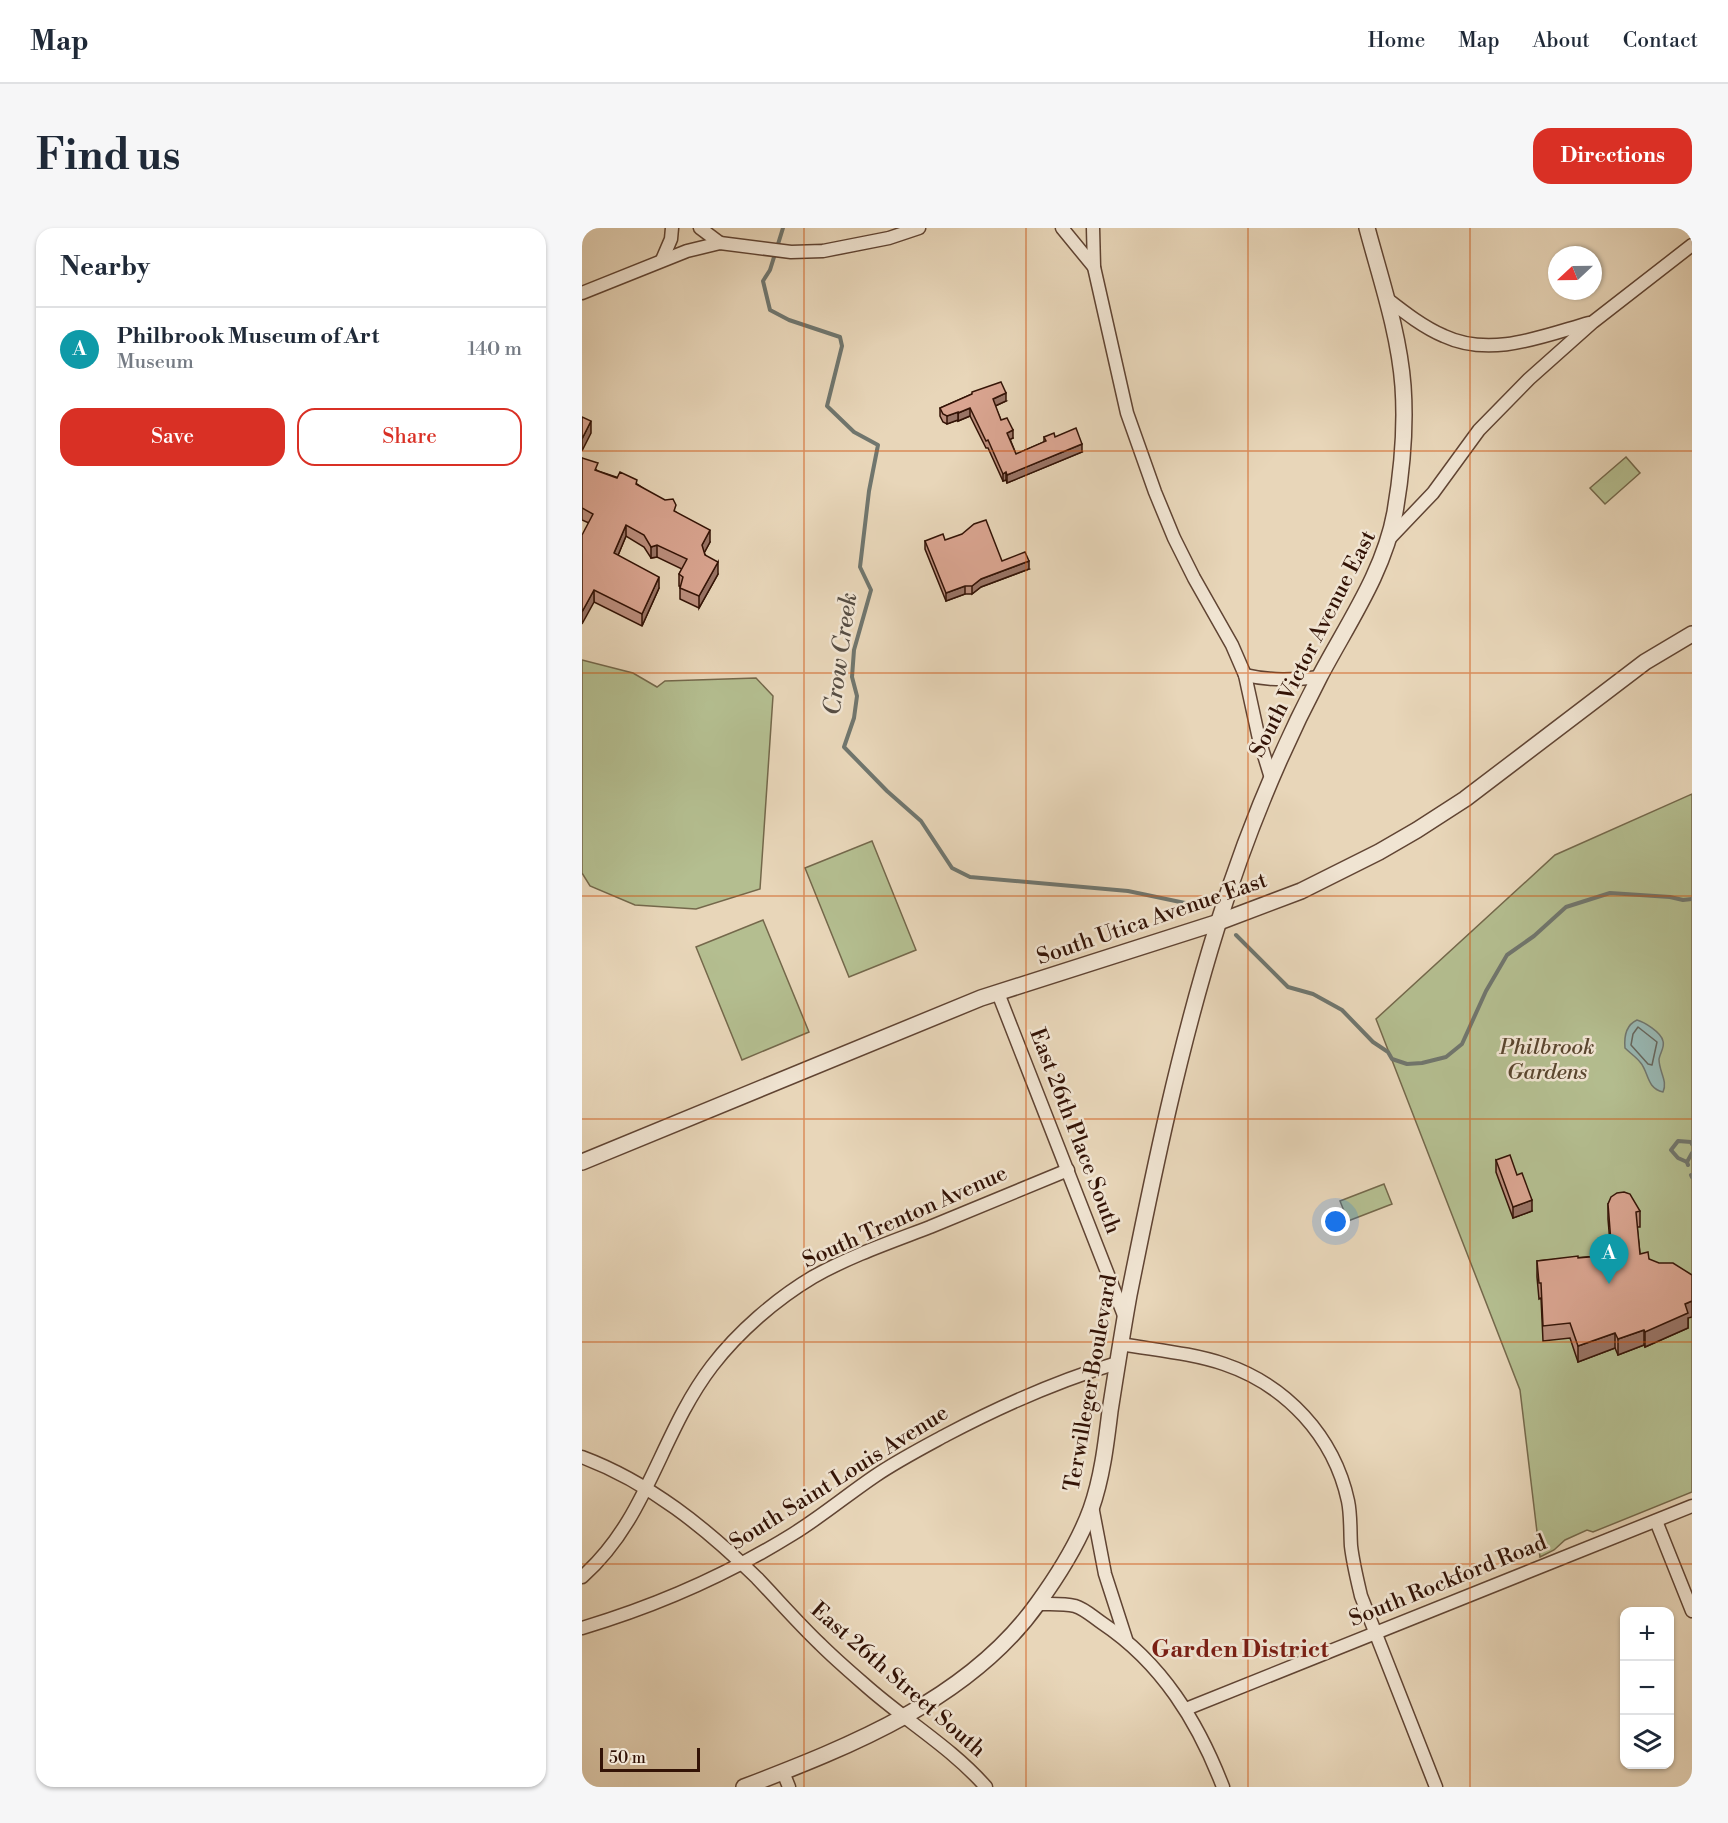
<!DOCTYPE html>
<html lang="en">
<head>
<meta charset="utf-8">
<style>
	:root { --surface:#fff; --page:#f6f6f7; --text:#1f2937; --muted:#747a83; --line:#e0e1e3; --accent:#d93025 }
	body { margin:0; font-family:"Libre Bodoni",serif; background:var(--page); color:var(--text) }
	.controls { position:absolute; right:18px; bottom:18px; display:grid; overflow:hidden; border-radius:12px; box-shadow:0 2px 4px #0004 }
	.controls button { width:54px; height:54px; display:grid; place-items:center; padding:0; border:0; border-bottom:2px solid var(--line); background:var(--surface); color:var(--text); font:30px sans-serif }
	.compass { position:absolute; left:966px; top:18px; width:54px; height:54px; border-radius:50%; background:var(--surface); box-shadow:0 2px 4px #0004; rotate:248deg }
	.scale { position:absolute; left:18px; bottom:15px; width:100px; box-sizing:border-box; padding-left:6px; border:3px solid #331306; border-top:0; font-size:16px; line-height:21px; white-space:nowrap; color:#331306; -webkit-text-stroke:4px #f0e4d2; paint-order:stroke }
	.you { position:absolute; left:754px; top:994px; width:21px; height:21px; margin:-15px; border:4px solid #fff; border-radius:50%; background:#1a73e8; box-shadow:0 0 0 9px #1a73e833 }
	.badge { display:grid; place-items:center; width:39px; height:39px; border-radius:50%; background:var(--accent); color:#fff; font-size:20px; font-weight:700 }
	.pin { position:absolute; translate:-50% -50px; filter:drop-shadow(0 2px 3px #0008) }
	.pin::after { content:''; position:absolute; top:32px; width:21px; height:18px; background:inherit; clip-path:polygon(0 0,100% 0,50% 100%) }
	.list { margin:0; padding:0; list-style:none }
	h2 { display:flex; justify-content:space-between; align-items:center; height:78px; margin:0; padding:0 24px; font-size:26px }
	h2 small { font-size:20px; font-weight:400; color:var(--muted) }
	.list li { display:grid; grid-template-columns:39px 1fr auto; gap:18px; align-items:center; box-sizing:border-box; height:84px; padding:0 24px; border-top:2px solid var(--line) }
	.list b { display:block; font-size:22px; white-space:nowrap }
	.list p { margin:0; font-size:20px; white-space:nowrap; color:var(--muted) }
	.list em { font-size:20px; font-style:normal; color:var(--muted) }
	.actions { display:flex; gap:12px; padding:18px 24px }
	.actions a { flex:1; padding:14px 0; border:2px solid var(--accent); border-radius:18px; text-align:center; font-size:21px; color:var(--accent) }
	.actions .main { background:var(--accent); color:#fff }
	.icon { flex:none; width:33px; height:33px; fill:none; stroke:currentColor; stroke-width:2; stroke-linecap:round; stroke-linejoin:round }
	.map { position:relative; flex:none; width:1110px; height:1559px; overflow:hidden; border-radius:18px }
	header { display:flex; align-items:center; gap:36px; box-sizing:border-box; height:84px; padding:0 30px; background:var(--surface); border-bottom:2px solid var(--line) }
	header strong { font-size:28px }
	nav { display:flex; gap:33px; margin-inline-start:auto; font-size:21px }
	.intro { display:flex; align-items:center; justify-content:space-between; box-sizing:border-box; height:144px; padding:0 36px }
	h1 { margin:0; font-size:42px }
	.button { padding:15px 27px; border-radius:18px; background:var(--accent); color:#fff; font-size:21px; font-weight:700 }
	main { display:flex; gap:36px; padding:0 36px }
	aside { flex:1; background:var(--surface); border-radius:18px; box-shadow:0 2px 4px #0004 }
	.map>svg:first-child { display:block }
	.green { fill:#b4be90; stroke:#74684b; stroke-width:1.5 }
	.water { fill:#98b8b4; stroke:#70766e; stroke-width:1.5 }
	.lines { fill:none; stroke-linecap:round; stroke-linejoin:round }
	.shore { stroke:#66665d; stroke-width:1.5 }
	.stream { stroke:#70766e; stroke-width:4 }
	.minor-casing { stroke:#604433; stroke-width:15 }
	.tertiary-casing { stroke:#604433; stroke-width:18 }
	.minor { stroke:#f0e4d2; stroke-width:12 }
	.tertiary { stroke:#f0e4d2; stroke-width:15 }
	.wall { fill:#bb8e7d; stroke:#331306; stroke-width:1.5 }
	.shaded-wall { fill:#997466; stroke:#331306; stroke-width:1.5 }
	.building { fill:#daa591; stroke:#331306; stroke-width:1.5 }
	.grid { fill:none; stroke:#cd4e0b; stroke-width:1.5; stroke-opacity:0.55 }
	.labels { text-anchor:middle; dominant-baseline:central; stroke-width:5; stroke-linejoin:round; paint-order:stroke }
	.street-label { font-size:22px; fill:#331306; stroke:#f0e4d2 }
	.park-label { font-size:22px; font-style:italic; fill:#5a462f; stroke:#f0e4d2 }
	.water-label { font-size:24px; font-style:italic; fill:#564d43; stroke:#f0e4d2 }
	.neighbourhood-label { font-size:24px; font-weight:bold; fill:#7a1f14; stroke:#f0e4d2 }
</style>
</head>
<body>
<header>
<strong>Map</strong>
<nav><a>Home</a><a>Map</a><a>About</a><a>Contact</a></nav>
</header>
<div class="intro"><h1>Find us</h1><a class="button">Directions</a></div>
<main>
<aside>
<h2>Nearby<small></small></h2>
<ul class="list">
<li><span class="badge" style="background:#0f9aa8">A</span><div><b>Philbrook Museum of Art</b><p>Museum</p></div><em>140 m</em></li>
</ul>
<div class="actions"><a class="main">Save</a><a>Share</a></div>
</aside>
<div class="map">
<svg width="1110" height="1559" viewBox="0 0 1110 1559">
	<rect width="100%" height="100%" fill="#e8d6b9"/>
	<filter id="stains"><feTurbulence type="fractalNoise" baseFrequency=".00333" numOctaves="4"/><feColorMatrix values="0 0 0 0 .2 0 0 0 0 .09 0 0 0 0 .02 0 0 0 .5 -.17"/></filter>
	<radialGradient id="worn" r=".72"><stop offset=".6" stop-color="#630" stop-opacity="0"/><stop offset="1" stop-color="#630" stop-opacity=".3"/></radialGradient>
	<g class="green">
		<polygon points="1044,229 1058,245 1023,276 1008,260"/>
		<polygon points="0,432 51,445 75,459 83,453 174,450 191,468 178,661 114,681 53,677 8,658 0,645"/>
		<polygon points="1110,566 1110,1264 1011,1304 1005,1302 983,1312 972,1322 958,1329 938,1162 794,791 973,627"/>
		<polygon points="290,613 334,722 267,749 223,640"/>
		<polygon points="181,692 227,804 160,832 114,719"/>
		<polygon points="802,956 810,976 766,993 758,973"/>
	</g>
	<path class="water" d="M1055,792C1062,794 1079,804 1081,813C1083,819 1078,825 1077,831C1077,844 1086,853 1081,864C1064,860 1067,844 1058,834C1054,829 1048,825 1043,820C1042,809 1044,797 1055,792Z"/>
	<g class="lines">
		<polygon class="shore" points="1056,799 1075,814 1070,837 1066,836 1049,817 1051,806"/>
		<g class="stream">
			<polyline points="201,0 188,42 181,53 188,82 207,92 258,109 260,118 245,178 272,204 296,217 287,263 278,339 289,362 272,422 270,449 275,468 272,490 262,519 305,563 339,593 370,640 388,649 546,663 622,679"/>
			<polyline points="654,707 706,759 731,766 760,782 791,814 806,824 810,831 825,836 840,835 864,829 880,816 904,763 925,727 952,708 984,679 1028,665 1088,669 1101,672 1110,671"/>
			<polyline points="1105,934 1096,930 1089,922 1096,913 1109,914 1110,916"/>
			<polyline points="1106,937 1105,934 1110,925"/>
			<polyline points="1109,947 1110,949"/>
		</g>
		<g class="minor-casing">
			<g id="minor">
				<polyline points="118,0 138,15"/>
				<polyline points="480,0 512,39"/>
				<polyline points="511,0 512,39 545,185 573,264 592,310 612,350 650,417 663,447 677,511 689,550"/>
				<polyline points="80,32 89,11 90,0"/>
				<polyline points="0,65 105,23 138,15 209,24 241,23 307,10 337,0"/>
				<path d="M804,70C822,84 841,99 862,108C909,130 961,108 1007,95"/>
				<polyline points="808,310 851,265 897,202 947,151 1011,94 1110,17"/>
				<path d="M663,447C689,453 711,452 738,449"/>
				<polyline points="416,765 543,1090"/>
				<path d="M539,1116C573,1122 609,1125 642,1136C704,1157 752,1208 766,1273C769,1287 768,1303 769,1318C771,1335 775,1351 779,1368L854,1559"/>
				<path d="M0,1229C67,1254 124,1300 175,1350C196,1372 216,1395 238,1416C252,1430 267,1443 282,1456C322,1492 369,1519 404,1559"/>
				<polyline points="510,1278 523,1346 544,1411"/>
				<polyline points="1074,1293 1110,1383"/>
				<path d="M0,1349C66,1291 78,1206 130,1138C156,1104 194,1071 231,1049C268,1028 309,1014 348,999C394,980 440,961 486,942"/>
				<path d="M456,1376C468,1376 481,1375 493,1378C503,1381 511,1389 520,1395C580,1435 616,1494 641,1559"/>
				<path d="M0,1400C74,1378 145,1347 211,1306C240,1288 265,1267 293,1248C315,1233 340,1220 364,1207C419,1178 475,1153 535,1135"/>
				<polyline points="604,1481 1110,1278"/>
				<polyline points="201,1544 207,1559"/>
			</g>
		</g>
		<g class="tertiary-casing">
			<g id="tertiary">
				<polyline points="0,934 399,770 637,694 719,663 797,624 835,602 883,571 1063,434 1110,406"/>
				<path d="M162,1559C269,1518 388,1471 456,1375C477,1346 497,1314 509,1281C520,1250 524,1216 528,1183C534,1145 540,1106 547,1067C572,942 597,821 635,699C662,612 696,528 738,448C766,395 802,344 813,284C820,243 824,200 821,158C817,105 799,52 785,0"/>
			</g>
		</g>
		<use href="#minor" class="minor"/>
		<use href="#tertiary" class="tertiary"/>
	</g>
	<g class="wall">
		<polygon points="390,166 424,173 413,178 419,192 431,210 428,211 434,226 462,214 462,209 473,209 500,224 425,255 424,252 421,253 406,220 404,220 388,188 376,193 376,192 365,196 361,194 358,188 358,180"/>
		<polygon points="0,230 16,243 55,256 94,284 128,314 122,325 136,346 117,380 98,371 98,358 97,358 97,346 100,341 75,329 69,330 62,319 44,308 36,327 77,360 60,398 12,374 7,295 0,292"/>
		<polygon points="363,312 420,333 447,341 399,359 390,366 383,366 364,373 343,321 343,313"/>
		<polygon points="914,932 935,947 950,983 931,990 914,944"/>
		<polygon points="1026,976 1058,983 1058,999 1055,999 1058,1026 1067,1031 1106,1090 1106,1100 1063,1119 1062,1117 1036,1127 1033,1120 996,1134 988,1110 961,1113 959,1070 957,1071 955,1049 955,1033 1029,1027 1026,991"/>
	</g>
	<g class="shaded-wall">
		<polygon points="424,165 424,173 411,179 411,171"/>
		<polygon points="388,180 388,188 376,193 376,185"/>
		<polygon points="376,184 376,192 365,196 365,188"/>
		<polygon points="9,193 9,205 0,223 0,211"/>
		<polygon points="431,202 431,210 425,213 425,205"/>
		<polygon points="500,216 500,224 425,255 425,247"/>
		<polygon points="424,244 424,252 421,253 421,246"/>
		<polygon points="44,297 44,308 32,337 32,325"/>
		<polygon points="128,302 128,314 120,329 120,317"/>
		<polygon points="75,317 75,329 69,330 69,319"/>
		<polygon points="447,333 447,341 399,359 390,366 390,358 399,351"/>
		<polygon points="136,334 136,346 117,380 117,368"/>
		<polygon points="77,349 77,360 60,398 60,386"/>
		<polygon points="383,358 383,366 364,373 364,365"/>
		<polygon points="12,362 12,374 0,396 0,384"/>
		<polygon points="950,972 950,983 931,990 931,979"/>
		<polygon points="1110,1073 1110,1089 1106,1090 1106,1100 1063,1119 1063,1104 1103,1076"/>
		<polygon points="1062,1102 1062,1117 1036,1127 1036,1111"/>
		<polygon points="1033,1105 1033,1120 996,1134 996,1118"/>
	</g>
	<g class="building">
		<polygon points="419,154 424,165 411,171 419,192 425,190 431,202 425,205 434,226 464,213 462,209 472,205 473,209 494,200 500,216 425,247 424,244 421,246 406,212 404,213 388,180 376,185 376,184 365,188 361,186 358,180 390,166 390,164"/>
		<polygon points="0,189 9,193 0,211"/>
		<polygon points="0,230 16,235 13,242 35,250 38,244 55,252 54,256 83,272 91,271 94,277 92,283 128,302 120,317 123,327 136,334 117,368 98,360 101,349 97,346 105,331 75,317 69,319 62,307 44,297 32,325 77,349 60,386 12,362 0,384 0,307 11,286 0,280"/>
		<polygon points="404,292 420,333 443,324 447,333 399,351 390,358 383,358 364,365 343,313 361,306 363,312 380,306 392,296"/>
		<polygon points="928,927 935,947 940,945 950,972 931,979 914,932"/>
		<polygon points="1042,964 1048,966 1058,983 1054,984 1058,1026 1066,1024 1067,1031 1077,1035 1091,1035 1110,1047 1110,1073 1103,1076 1106,1085 1063,1104 1062,1102 1036,1111 1033,1105 996,1118 988,1095 961,1098 959,1055 957,1055 955,1033 996,1028 996,1030 1030,1027 1026,976 1029,969 1035,965"/>
	</g>
	<path class="grid" d="M222,0V1559M444,0V1559M666,0V1559M888,0V1559M0,223H1110M0,445H1110M0,668H1110M0,891H1110M0,1114H1110M0,1336H1110"/>
	<g class="labels">
		<g class="street-label">
			<text transform="translate(731 416) rotate(-63)">South Victor Avenue East</text>
			<text transform="translate(570 691) rotate(-19)">South Utica Avenue East</text>
			<text transform="translate(493 903) rotate(69)">East 26th Place South</text>
			<text transform="translate(323 989) rotate(-24)">South Trenton Avenue</text>
			<text transform="translate(509 1155) rotate(-80)">Terwilleger Boulevard</text>
			<text transform="translate(257 1250) rotate(-32)">South Saint Louis Avenue</text>
			<text transform="translate(866 1353) rotate(-22)">South Rockford Road</text>
			<text transform="translate(316 1452) rotate(41)">East 26th Street South</text>
		</g>
		<g class="park-label">
			<text x="965" y="819">Philbrook<tspan x="965" dy="25">Gardens</tspan></text>
		</g>
		<g class="water-label">
			<text transform="translate(259 426) rotate(-82)">Crow Creek</text>
		</g>
		<g class="neighbourhood-label">
			<text x="658" y="1422">Garden District</text>
		</g>
	</g>
	<rect width="100%" height="100%" filter="url(#stains)"/>
	<rect width="100%" height="100%" fill="url(#worn)"/>
</svg>
<div class="controls">
<button>+</button>
<button>−</button>
<button><svg class="icon" aria-label="layers" viewBox="0 0 24 24"><path d="M12 4l9 5-9 5-9-5zM3 14l9 5 9-5"/></svg></button>
</div>
<svg class="compass" viewBox="-18 -18 36 36"><path d="M0-13l5 13h-10z" fill="#e53935"/><path d="M0 13l5-13h-10z" fill="#747a83"/></svg>
<div class="scale">50 m</div>
<div class="you"></div>
<div class="pin badge" style="left:1027px;top:1056px;background:#0f9aa8">A</div>
</div>
</main>
</body>
</html>
